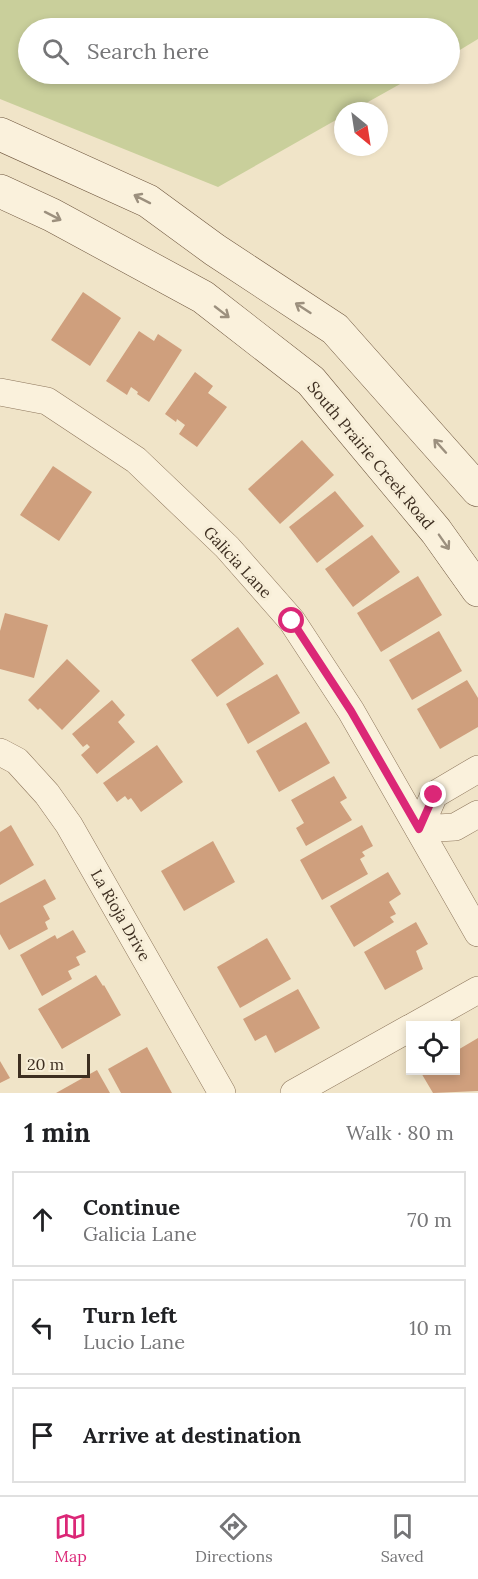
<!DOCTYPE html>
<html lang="en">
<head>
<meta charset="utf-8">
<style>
	:root { --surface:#fff; --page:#f6f6f6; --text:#202124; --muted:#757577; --line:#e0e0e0; --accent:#db2777 }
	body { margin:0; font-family:Lora,serif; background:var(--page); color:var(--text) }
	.controls { position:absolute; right:18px; bottom:18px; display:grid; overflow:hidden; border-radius:0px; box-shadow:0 3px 9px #0003 }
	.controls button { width:54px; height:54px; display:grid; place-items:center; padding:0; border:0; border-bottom:2px solid var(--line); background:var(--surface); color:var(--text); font:30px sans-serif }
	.compass { position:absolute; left:334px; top:102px; width:54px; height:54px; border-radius:50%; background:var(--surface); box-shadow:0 3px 9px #0003; rotate:150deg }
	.scale { position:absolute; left:18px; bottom:15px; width:72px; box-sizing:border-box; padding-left:6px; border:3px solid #3d2e20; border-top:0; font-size:16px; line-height:21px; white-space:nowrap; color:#3d2e20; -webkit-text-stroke:4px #f7eed8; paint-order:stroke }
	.stop { position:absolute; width:18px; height:18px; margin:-14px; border:4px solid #db2777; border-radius:50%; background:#fff }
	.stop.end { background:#db2777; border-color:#fff; box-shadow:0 2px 6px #0008 }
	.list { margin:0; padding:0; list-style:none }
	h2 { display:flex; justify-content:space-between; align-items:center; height:78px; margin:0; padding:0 24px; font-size:26px }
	h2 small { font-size:20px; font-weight:400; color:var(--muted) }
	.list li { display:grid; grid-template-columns:39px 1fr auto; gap:18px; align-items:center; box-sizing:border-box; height:96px; margin:0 12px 12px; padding:0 12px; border:2px solid var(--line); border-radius:0px }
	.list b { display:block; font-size:22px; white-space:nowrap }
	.list p { margin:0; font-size:20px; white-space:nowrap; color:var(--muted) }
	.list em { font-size:20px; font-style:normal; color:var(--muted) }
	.icon { flex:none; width:33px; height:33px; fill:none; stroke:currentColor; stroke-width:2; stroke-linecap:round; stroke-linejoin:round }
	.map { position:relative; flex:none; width:478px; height:1093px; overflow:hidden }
	.search { position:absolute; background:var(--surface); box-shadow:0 3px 9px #0003; left:18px; right:18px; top:18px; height:66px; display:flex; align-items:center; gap:15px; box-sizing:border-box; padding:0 21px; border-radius:33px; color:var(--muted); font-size:22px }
	.sheet { height:402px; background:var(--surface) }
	nav { display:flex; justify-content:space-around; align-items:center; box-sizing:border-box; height:84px; border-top:2px solid var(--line); background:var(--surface); font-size:16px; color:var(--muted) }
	nav a { display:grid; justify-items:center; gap:3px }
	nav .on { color:var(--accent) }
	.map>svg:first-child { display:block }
	.green { fill:#c9cf9b }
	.building { fill:#cf9f7d }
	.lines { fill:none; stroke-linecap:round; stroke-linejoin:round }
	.minor-casing { stroke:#8d765c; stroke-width:28 }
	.secondary-casing { stroke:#6f573f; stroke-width:34 }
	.minor { stroke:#faf1dc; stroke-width:27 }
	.secondary { stroke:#faf1dc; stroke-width:33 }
	.oneway { stroke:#9c907e }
	.route { stroke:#db2777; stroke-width:8 }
	.labels { text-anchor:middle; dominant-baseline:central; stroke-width:6; stroke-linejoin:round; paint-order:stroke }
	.street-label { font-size:16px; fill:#3d2e20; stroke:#f7eed8 }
</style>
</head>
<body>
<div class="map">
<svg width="478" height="1093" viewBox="0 0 478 1093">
	<rect width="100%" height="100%" fill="#f0e4c8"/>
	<polygon class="green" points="0,0 478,0 478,39 450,56 450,28 28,28 28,74 418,74 352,111 343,111 343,116 218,187 0,99"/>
	<g class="building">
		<polygon points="83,292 121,318 90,366 51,340"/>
		<polygon points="139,331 154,341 158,334 182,350 149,402 137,394 138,392 131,387 127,395 106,381"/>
		<polygon points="195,372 213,386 208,393 227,407 197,447 179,434 185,425 177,419 176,422 165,414"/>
		<polygon points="302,440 334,475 280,524 248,489"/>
		<polygon points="53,466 92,492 59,541 20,515"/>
		<polygon points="335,491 364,526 317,563 289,527"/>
		<polygon points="372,535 400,572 353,607 325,569"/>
		<polygon points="418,576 442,615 381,652 357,613"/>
		<polygon points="5,613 48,625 34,678 0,669 0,631"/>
		<polygon points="238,627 264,664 217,697 191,660"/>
		<polygon points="439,631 462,671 412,700 389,660"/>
		<polygon points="67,659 100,691 62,730 40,708 38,710 28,700"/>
		<polygon points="277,674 300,713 248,744 226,704"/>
		<polygon points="467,680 478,698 478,727 440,749 417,709"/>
		<polygon points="112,700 125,715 118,722 135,742 97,774 81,755 90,747 87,744 83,747 72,734"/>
		<polygon points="306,722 330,763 279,792 256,751"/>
		<polygon points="157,745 183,782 141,812 131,798 128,800 125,796 117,802 103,783"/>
		<polygon points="334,776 347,798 340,802 352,820 306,846 296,828 304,823 291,800"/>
		<polygon points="11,825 34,865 0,885 0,832"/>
		<polygon points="362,825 373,846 362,852 365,856 360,859 368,874 322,900 300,860"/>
		<polygon points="213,841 235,882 184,911 161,871"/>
		<polygon points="388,872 401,894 389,902 396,914 390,917 394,922 354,947 330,906"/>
		<polygon points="45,879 56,899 43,906 50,919 45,922 48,929 9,950 0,934 0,903"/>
		<polygon points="416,922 428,944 416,951 423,969 385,990 364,952"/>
		<polygon points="73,930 86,952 76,957 80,965 68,971 72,979 42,996 20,955 55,935 57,939"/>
		<polygon points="267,938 291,979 240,1008 217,967"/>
		<polygon points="96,975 103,986 104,985 121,1015 62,1049 38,1009"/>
		<polygon points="298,989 320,1028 275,1053 266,1035 255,1041 243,1019"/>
		<polygon points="478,1038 478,1091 433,1093 420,1071 456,1070 456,1051"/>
		<polygon points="147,1047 172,1093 121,1093 108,1069"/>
		<polygon points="0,1061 10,1078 0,1083"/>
		<polygon points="97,1070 110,1093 56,1093"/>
	</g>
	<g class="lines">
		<g class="minor-casing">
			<g id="minor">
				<polyline points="0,392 47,401 136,460 227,547 292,621 351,711 478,933"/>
				<polyline points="0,752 17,761 47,794 69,825 222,1093"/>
				<polyline points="478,769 434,795 419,829 455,827 478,814"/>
				<polyline points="414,1026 478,990"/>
				<polyline points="294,1093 410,1028"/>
			</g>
		</g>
		<g class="secondary-casing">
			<g id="secondary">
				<polyline points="0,134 148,201 215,250 335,329 478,490"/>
				<polyline points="0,191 52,215 203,297 311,381 436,531 478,590"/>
			</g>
		</g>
		<use href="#minor" class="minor"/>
		<use href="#secondary" class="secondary"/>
	</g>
	<defs><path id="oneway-shaft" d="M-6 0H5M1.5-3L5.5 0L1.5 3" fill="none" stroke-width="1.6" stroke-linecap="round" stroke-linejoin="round" transform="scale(1.5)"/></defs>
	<g class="oneway">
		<use href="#oneway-shaft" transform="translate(142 199) rotate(-153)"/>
		<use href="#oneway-shaft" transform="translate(53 216) rotate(27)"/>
		<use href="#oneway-shaft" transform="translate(303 308) rotate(-147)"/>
		<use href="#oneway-shaft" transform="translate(222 312) rotate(38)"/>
		<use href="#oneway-shaft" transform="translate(440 446) rotate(-132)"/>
		<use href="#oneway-shaft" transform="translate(444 542) rotate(55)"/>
	</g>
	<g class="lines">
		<polyline class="route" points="292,621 351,711 419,829 434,795"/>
	</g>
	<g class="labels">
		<g class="street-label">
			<text transform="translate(371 455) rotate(50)">South Prairie Creek Road</text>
			<text transform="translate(238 562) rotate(47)">Galicia Lane</text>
			<text transform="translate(121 915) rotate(60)">La Rioja Drive</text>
		</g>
	</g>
</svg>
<div class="controls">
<button><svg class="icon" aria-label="locate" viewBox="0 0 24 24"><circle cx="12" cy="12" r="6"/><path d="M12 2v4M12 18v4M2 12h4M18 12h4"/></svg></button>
</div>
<svg class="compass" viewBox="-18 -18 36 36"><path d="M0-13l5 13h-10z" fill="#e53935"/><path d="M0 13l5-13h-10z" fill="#757577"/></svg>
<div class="scale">20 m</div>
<div class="stop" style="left:292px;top:621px"></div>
<div class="stop end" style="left:434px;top:795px"></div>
<div class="search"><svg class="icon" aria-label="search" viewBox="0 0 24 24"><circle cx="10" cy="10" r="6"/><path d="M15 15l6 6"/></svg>Search here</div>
</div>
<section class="sheet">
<h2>1 min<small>Walk · 80 m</small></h2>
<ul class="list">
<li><svg class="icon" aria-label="ahead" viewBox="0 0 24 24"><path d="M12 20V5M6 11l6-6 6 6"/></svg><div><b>Continue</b><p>Galicia Lane</p></div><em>70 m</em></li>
<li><svg class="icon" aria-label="left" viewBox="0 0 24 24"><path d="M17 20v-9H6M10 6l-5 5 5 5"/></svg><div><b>Turn left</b><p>Lucio Lane</p></div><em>10 m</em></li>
<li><svg class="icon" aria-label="arrive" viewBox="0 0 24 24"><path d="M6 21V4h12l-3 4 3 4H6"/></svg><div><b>Arrive at destination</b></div></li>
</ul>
</section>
<nav>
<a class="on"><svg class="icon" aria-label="map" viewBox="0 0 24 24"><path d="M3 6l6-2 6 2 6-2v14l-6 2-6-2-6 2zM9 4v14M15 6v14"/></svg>Map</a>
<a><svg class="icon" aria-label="directions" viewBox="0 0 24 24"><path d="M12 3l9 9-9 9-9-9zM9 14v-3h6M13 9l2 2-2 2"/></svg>Directions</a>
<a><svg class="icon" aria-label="saved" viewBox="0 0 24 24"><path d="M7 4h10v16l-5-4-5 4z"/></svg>Saved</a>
</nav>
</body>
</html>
